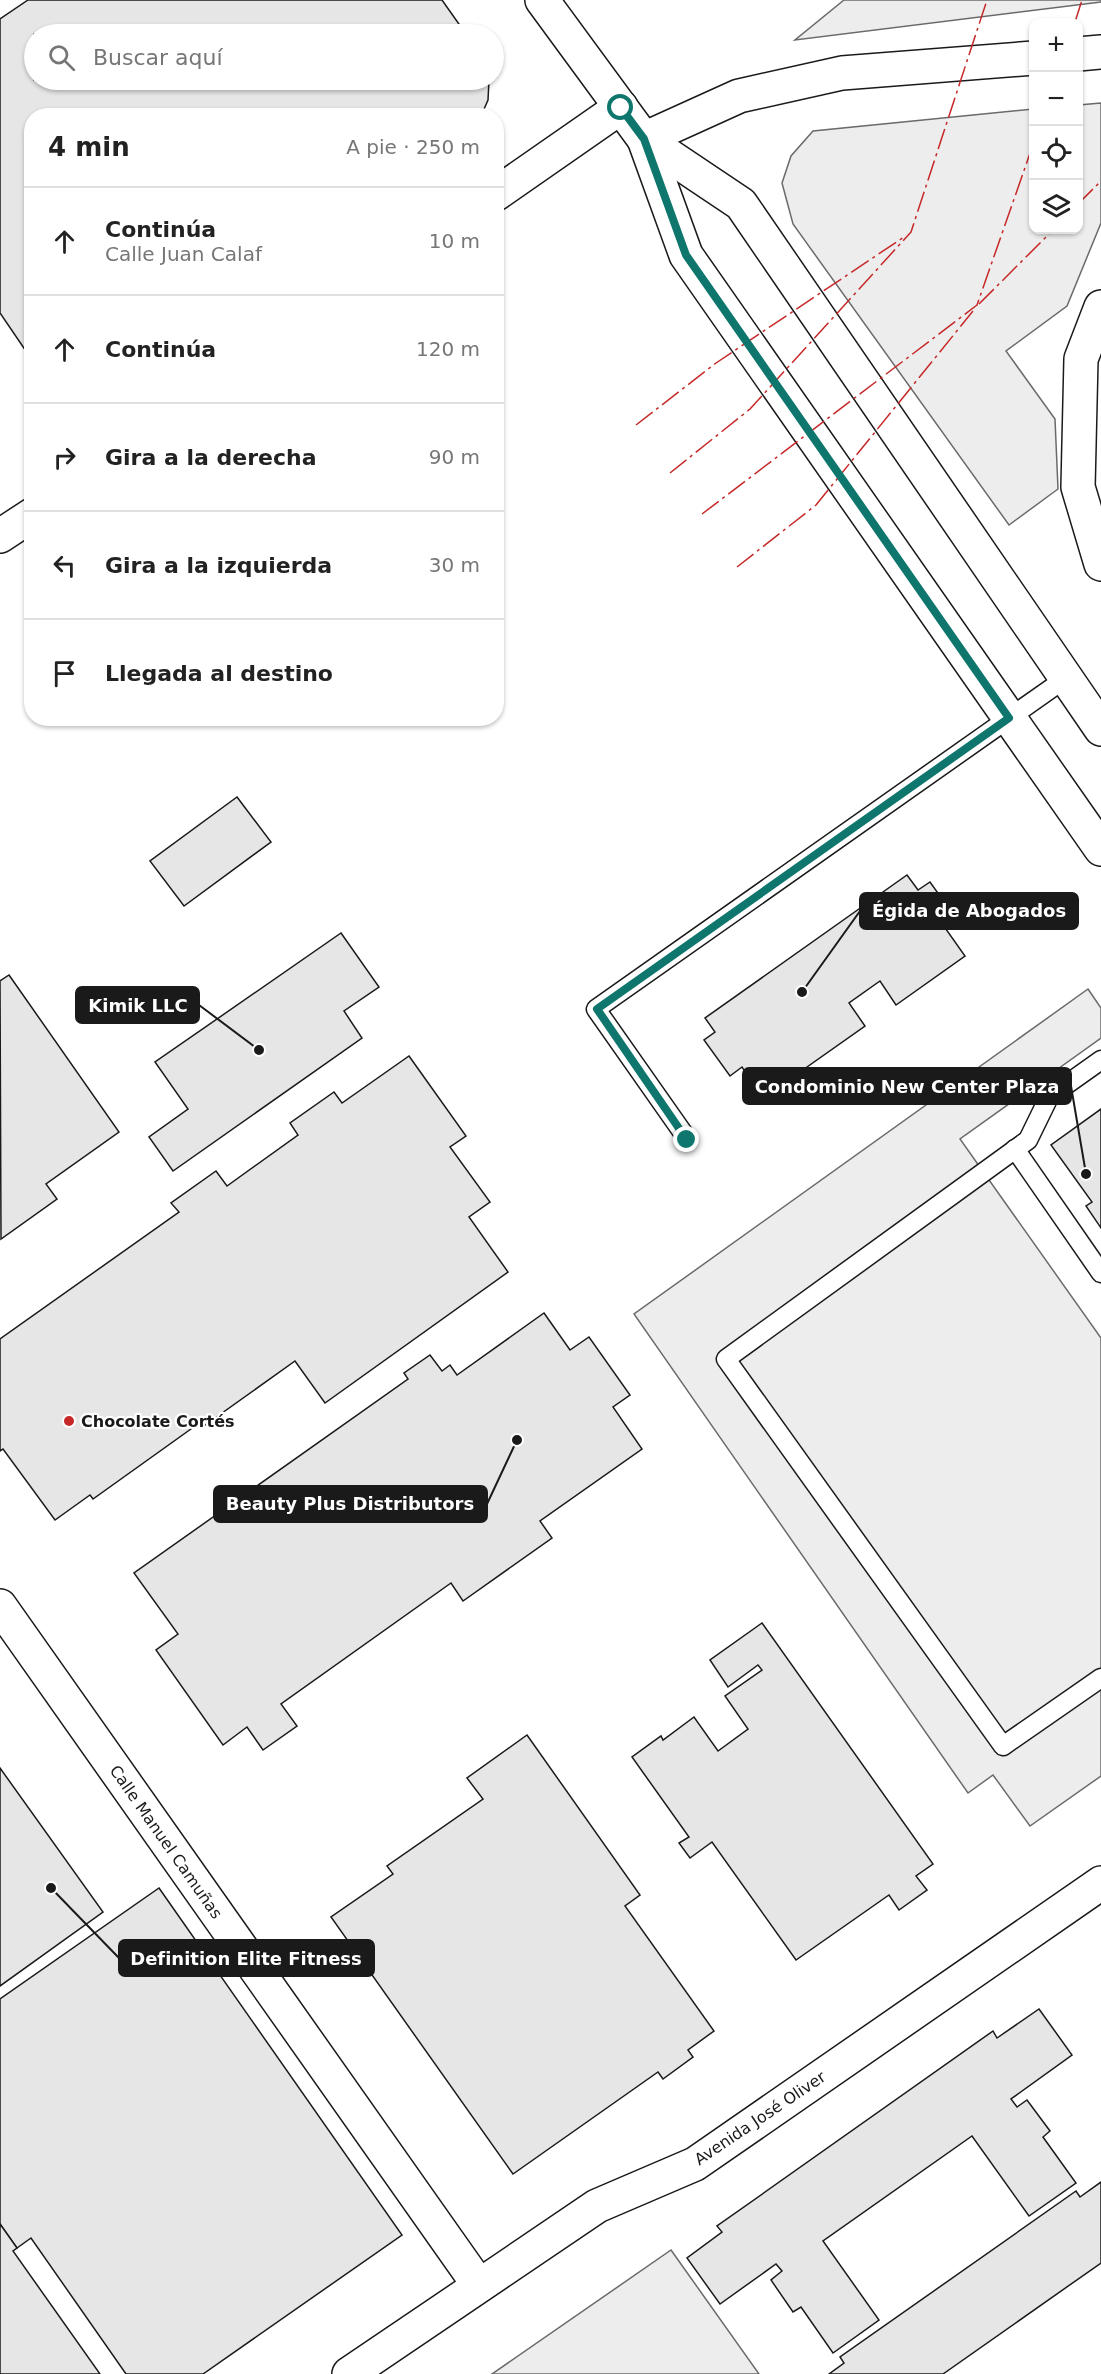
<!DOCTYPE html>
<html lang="es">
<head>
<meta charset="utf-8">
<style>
	:root { --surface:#fff; --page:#f6f6f6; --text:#222; --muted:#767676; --line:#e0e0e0 }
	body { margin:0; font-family:"DejaVu Sans",sans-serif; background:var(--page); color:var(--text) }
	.controls { position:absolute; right:18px; top:18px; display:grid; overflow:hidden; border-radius:12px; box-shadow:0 2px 4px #0004 }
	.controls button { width:54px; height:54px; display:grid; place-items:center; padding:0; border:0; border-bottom:2px solid var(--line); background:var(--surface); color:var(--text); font:30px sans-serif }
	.stop { position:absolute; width:18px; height:18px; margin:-14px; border:4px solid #0f766e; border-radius:50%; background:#fff }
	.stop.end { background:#0f766e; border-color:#fff; box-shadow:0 2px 6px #0008 }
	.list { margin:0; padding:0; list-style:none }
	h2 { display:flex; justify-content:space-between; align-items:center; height:78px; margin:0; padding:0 24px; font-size:26px }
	h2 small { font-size:20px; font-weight:400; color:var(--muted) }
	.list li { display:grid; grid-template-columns:39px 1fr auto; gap:18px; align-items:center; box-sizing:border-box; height:108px; padding:0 24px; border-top:2px solid var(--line) }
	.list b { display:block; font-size:22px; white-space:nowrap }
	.list p { margin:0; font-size:20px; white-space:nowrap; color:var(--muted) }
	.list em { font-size:20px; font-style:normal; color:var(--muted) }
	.icon { flex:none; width:33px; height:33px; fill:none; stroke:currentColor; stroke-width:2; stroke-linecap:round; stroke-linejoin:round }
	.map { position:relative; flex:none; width:1101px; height:2374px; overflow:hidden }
	.search { position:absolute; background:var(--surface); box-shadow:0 2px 4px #0004; left:24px; top:24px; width:480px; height:66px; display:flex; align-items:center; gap:15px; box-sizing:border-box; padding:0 21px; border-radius:33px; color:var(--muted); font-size:22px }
	.panel { position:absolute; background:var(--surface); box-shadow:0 2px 4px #0004; left:24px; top:108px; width:480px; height:618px; border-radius:24px }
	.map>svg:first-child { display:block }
	.parking { fill:#ededed; stroke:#6a6a6a; stroke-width:1.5 }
	.building { fill:#e6e6e6; stroke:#1a1a1a; stroke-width:1.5 }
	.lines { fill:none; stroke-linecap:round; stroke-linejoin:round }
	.service-casing { stroke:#1a1a1a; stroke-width:21 }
	.minor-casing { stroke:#1a1a1a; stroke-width:36 }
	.tertiary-casing { stroke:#1a1a1a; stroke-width:36 }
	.service { stroke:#fff; stroke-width:18 }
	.minor { stroke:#fff; stroke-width:33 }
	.tertiary { stroke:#fff; stroke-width:33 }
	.power { stroke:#c62828; stroke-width:1.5; stroke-dasharray:21 4.5 3 4.5; stroke-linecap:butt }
	.route { stroke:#0f766e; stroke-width:8 }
	.poi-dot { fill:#c62828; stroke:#fff; stroke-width:2 }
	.labels { text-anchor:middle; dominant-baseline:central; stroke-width:4.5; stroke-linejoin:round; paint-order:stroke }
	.poi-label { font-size:16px; font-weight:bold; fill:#1a1a1a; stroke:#fff; text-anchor:start }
	.street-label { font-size:16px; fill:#1a1a1a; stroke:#fff }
	.leader { fill:none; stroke:#1a1a1a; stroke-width:2 }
	.callout-dot { fill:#1a1a1a; stroke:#fff; stroke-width:2 }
	.callout { fill:#1a1a1a; stroke:#1a1a1a; stroke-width:2 }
	.callout-label { font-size:18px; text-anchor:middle; font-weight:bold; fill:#fff }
</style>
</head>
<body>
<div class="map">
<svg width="1101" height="2374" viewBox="0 0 1101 2374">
	<rect width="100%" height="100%" fill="#fff"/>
	<g class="parking">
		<polygon points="844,0 1101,0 1101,2 795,40"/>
		<polygon points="1101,103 1101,223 1067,306 1006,351 1055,419 1058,489 1009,525 793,224 782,183 791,156 813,131 1033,109 1034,230 1078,230 1079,105"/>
		<polygon points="1088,989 1101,1008 1101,1038 960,1139 1101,1338 1101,1776 1030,1826 993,1775 968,1793 634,1314"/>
		<polygon points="671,2250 759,2374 492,2374"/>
	</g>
	<g class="building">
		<polygon points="28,0 442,0 466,34 34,34 34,80 489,80 488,100 481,116 32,116 32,360 0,313 0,19"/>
		<polygon points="237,797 271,842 184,906 150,861"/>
		<polygon points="907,875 918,890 930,882 955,917 943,925 965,956 896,1005 880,981 849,1003 865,1026 763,1098 742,1067 730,1076 704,1040 715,1032 705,1018"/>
		<polygon points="341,933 379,987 344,1011 362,1038 173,1171 149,1137 188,1109 155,1062"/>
		<polygon points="9,975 119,1132 46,1184 57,1199 1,1239 0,981"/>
		<polygon points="409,1056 466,1136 450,1147 490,1202 469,1217 508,1272 325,1403 295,1361 201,1428 198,1424 93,1499 90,1495 55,1520 3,1449 0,1451 0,1339 179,1212 171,1203 216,1171 227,1186 298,1135 290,1123 334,1092 342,1103"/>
		<polygon points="1101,1109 1101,1228 1086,1206 1092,1202 1051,1145"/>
		<polygon points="544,1313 570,1350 589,1337 630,1395 613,1407 642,1449 540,1521 552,1538 463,1601 451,1583 281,1704 297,1726 263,1750 247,1727 223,1745 156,1650 178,1634 134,1573 408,1379 404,1373 430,1355 442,1371 450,1365 457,1375"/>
		<polygon points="762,1623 933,1864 916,1876 927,1890 899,1910 889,1895 796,1960 712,1842 690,1858 679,1843 689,1837 632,1757 661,1736 663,1740 694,1717 718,1751 748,1729 725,1696 762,1670 758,1665 728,1687 710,1660"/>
		<polygon points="527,1735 640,1895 625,1906 714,2031 688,2050 693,2057 663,2079 658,2072 513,2174 331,1917 393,1874 387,1866 483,1799 467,1778"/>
		<polygon points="0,1768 103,1912 0,1986"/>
		<polygon points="159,1888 402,2235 203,2374 126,2374 31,2238 17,2248 0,2224 0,1999"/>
		<polygon points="1039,2009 1072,2055 1011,2099 1017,2107 1027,2100 1050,2131 1043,2137 1076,2183 1029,2216 972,2136 823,2241 879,2320 833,2353 801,2307 793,2312 771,2280 782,2271 776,2264 720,2304 687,2258 722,2232 717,2226 993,2031 997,2038"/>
		<polygon points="1101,2182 1101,2263 943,2374 829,2374 844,2363 840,2357 1076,2191 1080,2197"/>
		<polygon points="0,2224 17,2248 13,2251 100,2374 0,2374"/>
	</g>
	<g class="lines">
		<g class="service-casing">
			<g id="service">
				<polyline points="1101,1060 1049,1097 1028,1140 726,1359 1003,1746 1101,1678"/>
				<polyline points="688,1140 596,1009 1066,678"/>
				<polyline points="1015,1149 1101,1273"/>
			</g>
		</g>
		<g class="minor-casing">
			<g id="minor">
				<polyline points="542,0 644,139 686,255 1101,849"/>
				<polyline points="1078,54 1101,52"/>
				<polyline points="644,139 741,204 1101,729"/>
				<polyline points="644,139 739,96 842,73 1034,58"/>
				<polyline points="1101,307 1081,359 1078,487 1101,564"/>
				<polyline points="0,1606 478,2284"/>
				<polyline points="349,2374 597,2206 695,2164 1101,1883"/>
			</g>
		</g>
		<g class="tertiary-casing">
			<g id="tertiary">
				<polyline points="496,194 621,107"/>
				<polyline points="0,536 32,515"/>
			</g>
		</g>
		<use href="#service" class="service"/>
		<use href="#minor" class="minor"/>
		<use href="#tertiary" class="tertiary"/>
		<g class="power">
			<polyline points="1075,22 1082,0"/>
			<polyline points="1078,204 1101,181"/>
			<polyline points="979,304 1053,230"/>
			<polyline points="636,425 716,363 904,237"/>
			<polyline points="670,473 750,409 911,232 987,0"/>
			<polyline points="702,514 977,305 1034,142"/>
			<polyline points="737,567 816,505 973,311"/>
		</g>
	</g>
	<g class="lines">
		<polyline class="route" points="621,108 644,139 686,255 1009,718 597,1009 687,1140"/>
	</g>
	<circle class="poi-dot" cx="69" cy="1421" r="6"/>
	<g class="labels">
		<g class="poi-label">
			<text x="81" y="1421">Chocolate Cortés</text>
		</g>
		<g class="street-label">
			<text transform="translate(166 1842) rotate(55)">Calle Manuel Camuñas</text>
			<text transform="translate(760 2118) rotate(-34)">Avenida José Oliver</text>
		</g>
	</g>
	<path class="leader" d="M802 992L860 911M259 1050L199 1005M1086 1174L1071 1086M517 1440L487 1504M51 1888L119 1958"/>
	<g class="callout-dot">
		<circle cx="802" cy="992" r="6"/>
		<circle cx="259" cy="1050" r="6"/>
		<circle cx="1086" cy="1174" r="6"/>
		<circle cx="517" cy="1440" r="6"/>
		<circle cx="51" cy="1888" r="6"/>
	</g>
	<g class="callout">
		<rect x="860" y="893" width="218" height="36" rx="6"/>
		<rect x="76" y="987" width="123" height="36" rx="6"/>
		<rect x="743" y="1068" width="328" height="36" rx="6"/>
		<rect x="214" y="1486" width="273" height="36" rx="6"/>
		<rect x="119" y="1940" width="255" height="36" rx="6"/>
	</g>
	<g class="callout-label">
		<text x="969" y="917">Égida de Abogados</text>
		<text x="138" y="1012">Kimik LLC</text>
		<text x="907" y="1093">Condominio New Center Plaza</text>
		<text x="350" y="1510">Beauty Plus Distributors</text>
		<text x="246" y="1965">Definition Elite Fitness</text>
	</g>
</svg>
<div class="controls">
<button>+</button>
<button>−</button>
<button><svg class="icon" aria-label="locate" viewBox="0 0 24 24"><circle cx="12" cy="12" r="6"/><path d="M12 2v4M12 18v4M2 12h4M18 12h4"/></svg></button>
<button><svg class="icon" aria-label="layers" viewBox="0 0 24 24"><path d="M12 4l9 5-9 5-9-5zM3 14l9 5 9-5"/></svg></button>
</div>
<div class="stop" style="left:621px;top:108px"></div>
<div class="stop end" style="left:687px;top:1140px"></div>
<div class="search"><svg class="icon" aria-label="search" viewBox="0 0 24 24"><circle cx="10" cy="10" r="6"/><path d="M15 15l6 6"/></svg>Buscar aquí</div>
<section class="panel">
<h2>4 min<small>A pie · 250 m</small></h2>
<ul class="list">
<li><svg class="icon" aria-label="ahead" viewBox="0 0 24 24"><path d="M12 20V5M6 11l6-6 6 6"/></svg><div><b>Continúa</b><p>Calle Juan Calaf</p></div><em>10 m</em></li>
<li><svg class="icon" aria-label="ahead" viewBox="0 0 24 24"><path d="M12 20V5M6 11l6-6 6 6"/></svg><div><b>Continúa</b></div><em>120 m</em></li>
<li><svg class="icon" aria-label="right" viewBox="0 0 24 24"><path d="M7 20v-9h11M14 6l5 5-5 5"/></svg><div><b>Gira a la derecha</b></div><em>90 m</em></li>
<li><svg class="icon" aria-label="left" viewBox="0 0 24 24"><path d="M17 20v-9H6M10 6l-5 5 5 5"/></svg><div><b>Gira a la izquierda</b></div><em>30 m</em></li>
<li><svg class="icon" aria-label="arrive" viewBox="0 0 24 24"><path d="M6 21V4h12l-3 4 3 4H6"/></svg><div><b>Llegada al destino</b></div></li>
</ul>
</section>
</div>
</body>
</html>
